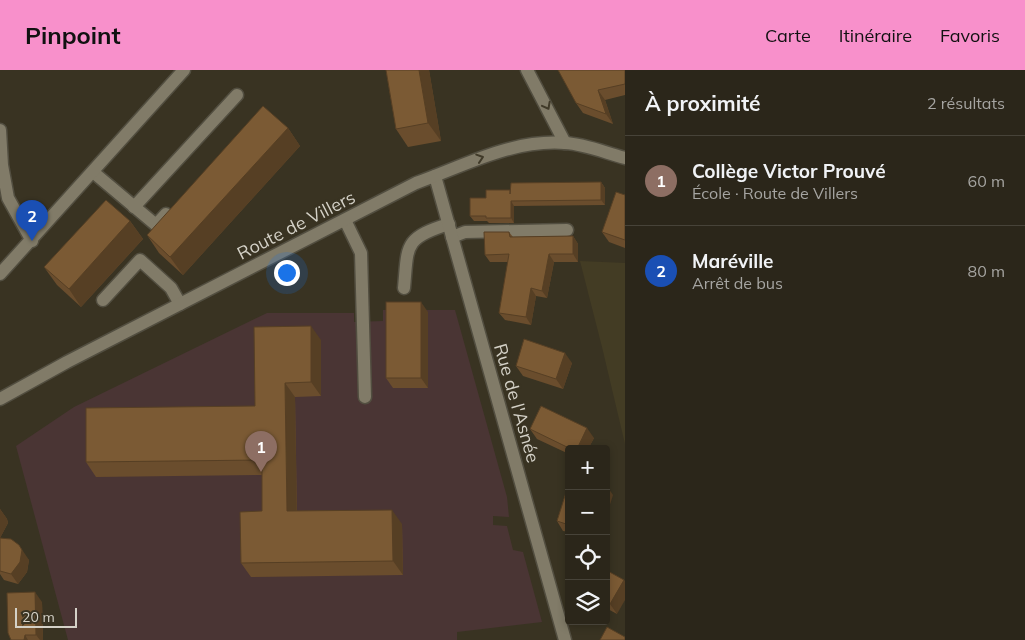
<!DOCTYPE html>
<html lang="fr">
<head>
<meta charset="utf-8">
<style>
	:root { --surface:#2b261a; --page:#332e23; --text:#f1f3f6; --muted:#a6a5a2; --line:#474339; --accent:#f890cb }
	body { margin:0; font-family:Mulish,sans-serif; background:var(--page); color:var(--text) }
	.controls { position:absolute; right:15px; bottom:15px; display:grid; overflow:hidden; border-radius:5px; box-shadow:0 2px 8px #0003 }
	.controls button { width:45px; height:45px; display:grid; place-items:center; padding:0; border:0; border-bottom:1px solid var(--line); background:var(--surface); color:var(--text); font:25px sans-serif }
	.scale { position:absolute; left:15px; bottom:12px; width:62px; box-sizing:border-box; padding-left:5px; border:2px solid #d4d1c7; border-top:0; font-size:14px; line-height:18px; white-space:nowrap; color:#d4d1c7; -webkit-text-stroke:4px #393322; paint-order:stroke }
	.you { position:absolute; left:286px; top:202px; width:18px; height:18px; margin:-12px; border:4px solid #fff; border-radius:50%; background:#1a73e8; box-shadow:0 0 0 8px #1a73e833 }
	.badge { display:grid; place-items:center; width:32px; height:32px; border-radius:50%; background:var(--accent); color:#fff; font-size:16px; font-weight:700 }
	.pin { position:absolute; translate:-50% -41px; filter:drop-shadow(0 1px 2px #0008) }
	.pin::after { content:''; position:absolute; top:26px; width:18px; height:15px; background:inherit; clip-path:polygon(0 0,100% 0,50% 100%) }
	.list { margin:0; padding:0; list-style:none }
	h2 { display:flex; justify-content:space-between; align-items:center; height:65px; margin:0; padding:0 20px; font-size:21px }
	h2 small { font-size:16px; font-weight:400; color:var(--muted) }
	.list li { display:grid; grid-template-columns:32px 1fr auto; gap:15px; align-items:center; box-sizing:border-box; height:90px; padding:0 20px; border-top:1px solid var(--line) }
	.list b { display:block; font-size:19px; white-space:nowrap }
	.list p { margin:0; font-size:16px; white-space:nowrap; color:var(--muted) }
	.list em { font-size:16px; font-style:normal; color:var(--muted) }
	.icon { flex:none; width:28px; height:28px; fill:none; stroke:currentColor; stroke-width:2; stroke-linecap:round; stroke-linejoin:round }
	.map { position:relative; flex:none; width:625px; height:570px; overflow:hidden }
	header { display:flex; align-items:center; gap:30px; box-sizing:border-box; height:70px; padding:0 25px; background:var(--accent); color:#111 }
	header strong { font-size:24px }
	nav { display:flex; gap:28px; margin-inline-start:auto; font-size:18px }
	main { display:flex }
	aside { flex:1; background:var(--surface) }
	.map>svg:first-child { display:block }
	.built { fill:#433c24 }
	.education { fill:#4a3534 }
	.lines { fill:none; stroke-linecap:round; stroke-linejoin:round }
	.service-casing { stroke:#524e40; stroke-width:15 }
	.minor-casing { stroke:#524e40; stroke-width:15 }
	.secondary-casing { stroke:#524e40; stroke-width:15 }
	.service { stroke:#817b68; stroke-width:12 }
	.minor { stroke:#817b68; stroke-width:12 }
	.secondary { stroke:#817b68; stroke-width:12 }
	.wall { fill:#6a4d2d }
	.shaded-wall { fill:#563f24 }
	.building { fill:#7b5a34; stroke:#563f24 }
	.oneway { stroke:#403a29 }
	.labels { text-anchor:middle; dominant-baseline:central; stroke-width:4.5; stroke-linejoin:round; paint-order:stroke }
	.street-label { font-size:18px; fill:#d4d1c7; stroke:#393322 }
</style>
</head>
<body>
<header>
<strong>Pinpoint</strong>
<nav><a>Carte</a><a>Itinéraire</a><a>Favoris</a></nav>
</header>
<main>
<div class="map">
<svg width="625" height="570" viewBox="0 0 625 570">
	<rect width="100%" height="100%" fill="#393322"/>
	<polygon class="built" points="580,191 625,193 625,374 602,277"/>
	<polygon class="education" points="383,240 455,240 507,427 509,447 493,446 493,455 507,456 513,480 523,482 542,552 457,562 457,570 68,570 16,376 74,337 267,243 354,243 354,252 383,251"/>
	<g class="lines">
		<g class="service-casing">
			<g id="service">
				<polyline points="93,102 156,155 166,144"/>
				<polyline points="134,137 237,25"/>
				<polyline points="345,150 361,183 365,327"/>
				<polyline points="452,167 465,162 567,160"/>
				<path d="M404,218C408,176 403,168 449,154"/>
				<polyline points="103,230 140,190 171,218 180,234"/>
			</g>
		</g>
		<g class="minor-casing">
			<g id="minor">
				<polyline points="527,0 565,73"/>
				<polyline points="0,60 2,95 8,128 32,171"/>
				<polyline points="435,106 565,570"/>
				<path d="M0,329L67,292L416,113C464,96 512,69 565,73C585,74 606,83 625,88"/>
			</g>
		</g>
		<g class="secondary-casing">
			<polyline id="secondary" points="0,204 184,0"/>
		</g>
		<use href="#service" class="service"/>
		<use href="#minor" class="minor"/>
		<use href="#secondary" class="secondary"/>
	</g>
	<g class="wall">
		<polygon points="386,0 429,0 441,71 408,77 396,59"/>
		<polygon points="625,0 625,25 605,30 613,54 583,43 576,33"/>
		<polygon points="288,58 300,76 183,205 159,183 147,165"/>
		<polygon points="601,112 605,118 605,135 514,136 514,153 489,153 487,151 474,151 470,146 486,128 510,120"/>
		<polygon points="625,125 625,178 609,172 602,162"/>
		<polygon points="130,151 143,169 81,237 57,215 44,197"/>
		<polygon points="509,162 513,167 573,166 578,174 578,192 554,192 547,228 536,226 531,255 505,250 499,243 508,192 490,192 485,185"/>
		<polygon points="428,242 428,318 393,318 386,308"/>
		<polygon points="321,270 321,326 295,327 297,441 402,454 403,505 251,507 241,493 262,441 262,405 96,407 86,392 255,336"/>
		<polygon points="572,293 563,319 523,306 516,296"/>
		<polygon points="530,359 594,368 588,379 569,379 569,384 537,369"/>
		<polygon points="569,413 569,462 563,461 557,451"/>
		<polygon points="0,439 7,449 8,453 0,468 29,490 27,502 18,514 4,510 0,504"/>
		<polygon points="606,500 617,544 606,538"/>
		<polygon points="42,532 43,570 11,570"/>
	</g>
	<g class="shaded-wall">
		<polygon points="419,0 429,0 441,71 428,53"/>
		<polygon points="598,20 605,30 613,54 606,44"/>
		<polygon points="288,58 300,76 183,205 170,187"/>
		<polygon points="601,112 605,118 605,135 601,130"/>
		<polygon points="511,131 514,136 514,153 511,148"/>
		<polygon points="130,151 143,169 81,237 69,219"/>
		<polygon points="573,166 578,174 578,192 573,184"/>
		<polygon points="549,184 554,192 547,228 542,221"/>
		<polygon points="531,218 536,226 531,255 526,247"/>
		<polygon points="421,232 428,242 428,318 421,308"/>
		<polygon points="311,256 321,270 321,326 311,312"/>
		<polygon points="565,283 572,293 563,319 556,309"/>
		<polygon points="285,313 295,327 297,455 287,441"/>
		<polygon points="587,358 594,368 588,379 577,379"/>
		<polygon points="606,415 613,425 607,444 606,443"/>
		<polygon points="0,439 7,449 8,453 0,468"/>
		<polygon points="392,440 402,454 403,505 393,491"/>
		<polygon points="19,475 29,490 27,502 18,514 11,504"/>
		<polygon points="624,510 625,511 625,530 617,544 610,534"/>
		<polygon points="35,522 42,532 43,570 40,570 36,565"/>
		<polygon points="25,565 28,570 24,570"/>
	</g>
	<g class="building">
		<polygon points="386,0 419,0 428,53 396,59"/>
		<polygon points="558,0 625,0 625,14 598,20 606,44 576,33"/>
		<polygon points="263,36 288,58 170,187 147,165"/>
		<polygon points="601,112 601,130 511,131 511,148 486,148 486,146 470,146 470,128 486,128 486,120 510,120 510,124 511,113"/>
		<polygon points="616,122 625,125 625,170 602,162"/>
		<polygon points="106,130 130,151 69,219 44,197"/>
		<polygon points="484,162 509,162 510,167 573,166 573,184 549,184 542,221 531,218 526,247 499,243 509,184 485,185"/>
		<rect x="386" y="232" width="35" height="76"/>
		<polygon points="311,256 311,312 285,313 287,441 392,440 393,491 241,493 240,442 262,441 262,390 86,392 86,338 255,336 254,257"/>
		<polygon points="524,269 565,283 556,309 516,296"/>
		<polygon points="541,336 587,358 577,379 571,379 530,359"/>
		<polygon points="569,413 569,455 557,451"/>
		<polygon points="0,468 11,469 19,475 22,480 20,492 11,504 0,501"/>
		<polygon points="606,500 624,510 610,534 606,532"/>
		<polygon points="35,522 36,565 25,565 24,570 11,570 8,563 7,523"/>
		<polygon points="607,557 625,567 625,570 600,570"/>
	</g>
	<defs><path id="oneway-chevron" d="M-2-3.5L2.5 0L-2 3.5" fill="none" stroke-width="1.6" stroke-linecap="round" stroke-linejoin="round" transform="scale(1.25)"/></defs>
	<g class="oneway">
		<use href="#oneway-chevron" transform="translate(547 36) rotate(62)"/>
		<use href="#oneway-chevron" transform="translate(480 88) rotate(-18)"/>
	</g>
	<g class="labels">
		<g class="street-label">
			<text transform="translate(296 155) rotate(-27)">Route de Villers</text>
			<text transform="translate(517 333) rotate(74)">Rue de l'Asnée</text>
		</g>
	</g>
</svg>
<div class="controls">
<button>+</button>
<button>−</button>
<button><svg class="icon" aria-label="locate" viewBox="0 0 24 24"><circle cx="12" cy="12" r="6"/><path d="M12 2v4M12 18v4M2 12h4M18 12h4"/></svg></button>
<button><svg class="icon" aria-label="layers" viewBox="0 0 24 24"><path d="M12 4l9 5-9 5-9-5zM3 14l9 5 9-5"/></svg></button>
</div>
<div class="scale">20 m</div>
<div class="you"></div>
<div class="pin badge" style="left:261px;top:402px;background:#8d6e63">1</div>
<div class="pin badge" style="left:32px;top:171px;background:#1a4fb4">2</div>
</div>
<aside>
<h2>À proximité<small>2 résultats</small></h2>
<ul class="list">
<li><span class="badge" style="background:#8d6e63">1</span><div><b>Collège Victor Prouvé</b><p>École · Route de Villers</p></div><em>60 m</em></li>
<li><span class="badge" style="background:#1a4fb4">2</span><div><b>Maréville</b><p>Arrêt de bus</p></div><em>80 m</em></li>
</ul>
</aside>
</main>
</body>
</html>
